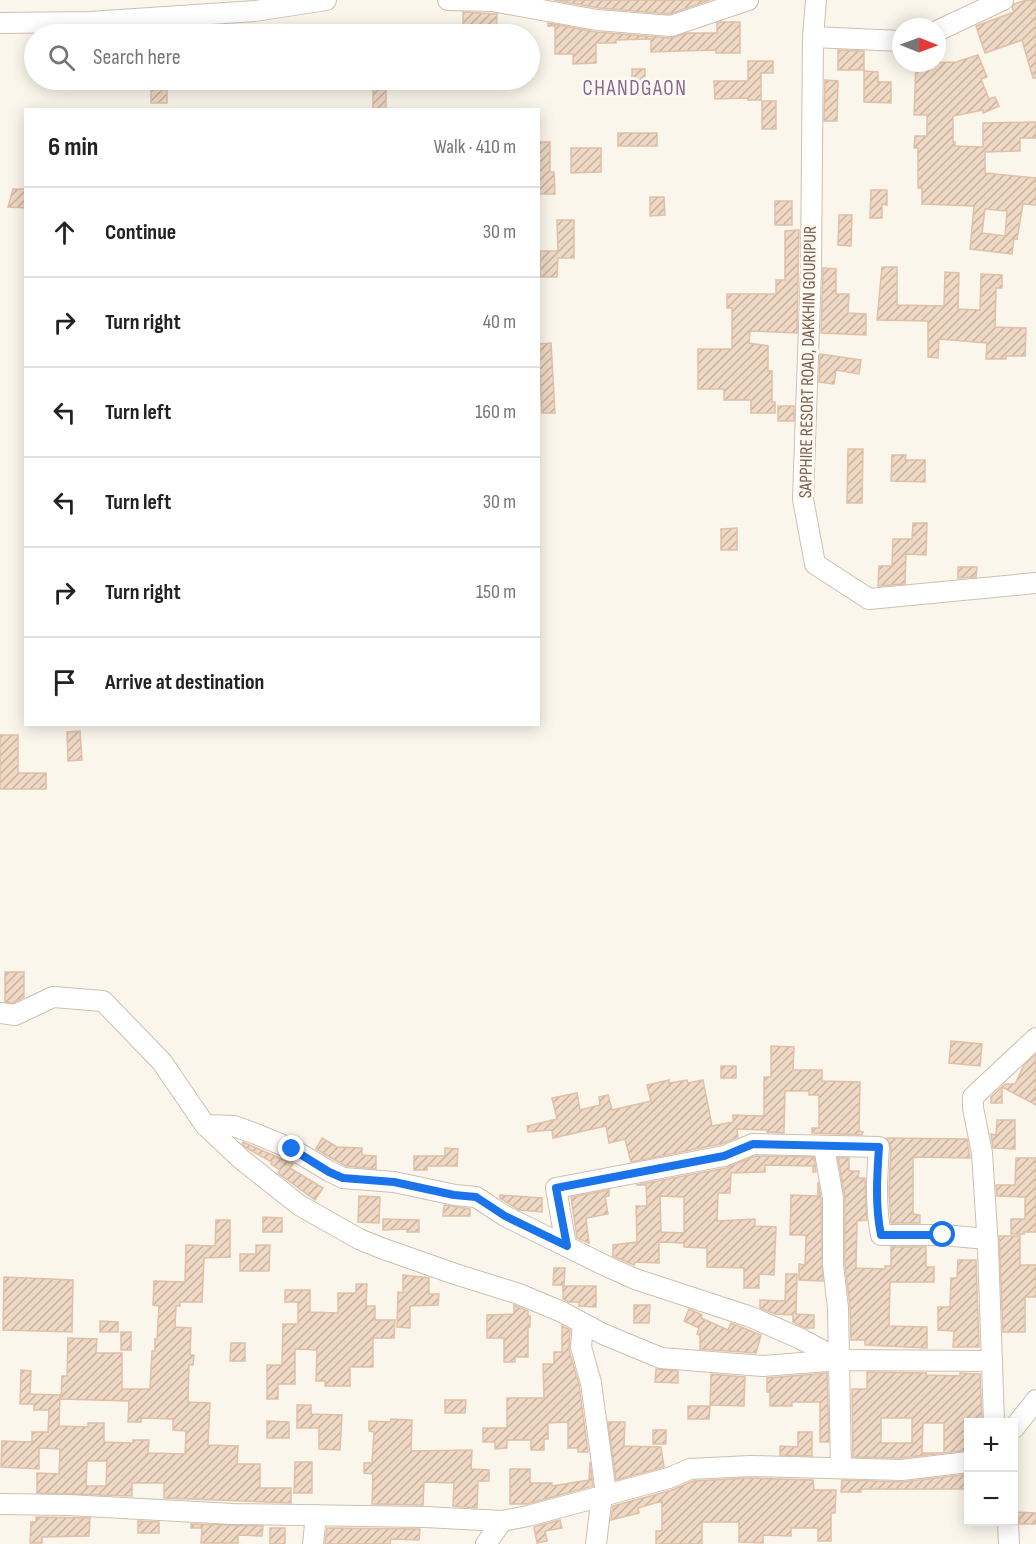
<!DOCTYPE html>
<html lang="en">
<head>
<meta charset="utf-8">
<style>
	:root { --surface:#fff; --page:#f6f6f6; --text:#222; --muted:#767676; --line:#e0e0e0 }
	body { margin:0; font-family:"Sofia Sans Condensed",sans-serif; background:var(--page); color:var(--text) }
	.controls { position:absolute; right:18px; bottom:18px; display:grid; overflow:hidden; border-radius:0px; box-shadow:0 3px 15px #0003 }
	.controls button { width:54px; height:54px; display:grid; place-items:center; padding:0; border:0; border-bottom:2px solid var(--line); background:var(--surface); color:var(--text); font:30px sans-serif }
	.compass { position:absolute; left:892px; top:18px; width:54px; height:54px; border-radius:50%; background:var(--surface); box-shadow:0 3px 15px #0003; rotate:91deg }
	.stop { position:absolute; width:18px; height:18px; margin:-14px; border:4px solid #1a73e8; border-radius:50%; background:#fff }
	.stop.end { background:#1a73e8; border-color:#fff; box-shadow:0 2px 6px #0008 }
	.list { margin:0; padding:0; list-style:none }
	h2 { display:flex; justify-content:space-between; align-items:center; height:78px; margin:0; padding:0 24px; font-size:26px }
	h2 small { font-size:20px; font-weight:400; color:var(--muted) }
	.list li { display:grid; grid-template-columns:39px 1fr auto; gap:18px; align-items:center; box-sizing:border-box; height:90px; padding:0 24px; border-top:2px solid var(--line) }
	.list b { display:block; font-size:22px; white-space:nowrap }
	.list em { font-size:20px; font-style:normal; color:var(--muted) }
	.icon { flex:none; width:33px; height:33px; fill:none; stroke:currentColor; stroke-width:2; stroke-linecap:round; stroke-linejoin:round }
	.map { position:relative; flex:none; width:1036px; height:1544px; overflow:hidden }
	.search { position:absolute; background:var(--surface); box-shadow:0 3px 15px #0003; left:24px; top:24px; width:516px; height:66px; display:flex; align-items:center; gap:15px; box-sizing:border-box; padding:0 21px; border-radius:33px; color:var(--muted); font-size:22px }
	.panel { position:absolute; background:var(--surface); box-shadow:0 3px 15px #0003; left:24px; top:108px; width:516px; height:618px; border-radius:0px }
	.map>svg:first-child { display:block }
	.building { fill:url(#building-hatch); stroke:#e0c0a6; stroke-width:1.5; fill-rule:evenodd }
	.lines { fill:none; stroke-linecap:round; stroke-linejoin:round }
	.minor-casing { stroke:#cdbfb1; stroke-width:22 }
	.minor { stroke:#fff; stroke-width:20 }
	.route { stroke:#1a73e8; stroke-width:8 }
	.labels { text-anchor:middle; dominant-baseline:central; stroke-width:6; stroke-linejoin:round; paint-order:stroke }
	.street-label { font-size:18px; fill:#755f4f; stroke:#fefaf1 }
	.quarter-label { font-size:21px; letter-spacing:1.5px; fill:#856790; stroke:#fefaf1 }
</style>
</head>
<body>
<div class="map">
<svg width="1036" height="1544" viewBox="0 0 1036 1544">
	<defs>
		<pattern id="building-hatch" width="6" height="6" patternUnits="userSpaceOnUse" patternTransform="scale(1.5)"><rect width="6" height="6" fill="#efd8c4"/><path d="M-1 1l2-2M0 6l6-6M5 7l2-2" fill="none" stroke="#c6b2a2"/></pattern>
	</defs>
	<rect width="100%" height="100%" fill="#fbf6eb"/>
	<g class="building">
		<polygon points="554,0 710,0 670,14 599,8"/>
		<polygon points="1026,0 1036,0 1036,78 1033,78 1022,40 985,53 976,26 1014,12 1012,7 1014,4"/>
		<polygon points="463,12 497,14 496,34 463,34"/>
		<polygon points="720,22 740,22 740,53 716,53 716,50 651,52 651,39 616,40 616,43 596,43 596,63 573,64 573,54 555,54 555,26 548,26 548,23 596,32 670,38 687,33 717,33 717,23"/>
		<polygon points="838,50 864,51 864,70 838,70"/>
		<path d="M978,55L987,77L981,79L989,99L995,97L999,106L983,113V110L953,116V142H955V146L983,147V123L1036,122V138H1020V151L985,152V173L1036,178V205L1023,204L1017,239H1014L1012,254L970,249L974,206L922,204V188H918V148H914L915,136H927V115H914L916,63L956,62ZM985,209L1007,211L1005,236L982,233Z"/>
		<polygon points="748,61 773,61 773,73 761,73 761,100 748,100 748,98 715,99 714,81 748,81"/>
		<rect x="632" y="69" width="13" height="17"/>
		<polygon points="864,71 878,72 878,82 891,82 891,103 864,102"/>
		<rect x="151" y="80" width="16" height="23"/>
		<rect x="373" y="80" width="13" height="30"/>
		<polygon points="825,80 838,81 837,121 824,121"/>
		<rect x="762" y="101" width="14" height="28"/>
		<rect x="618" y="133" width="39" height="13"/>
		<polygon points="538,142 550,142 550,172 554,172 555,194 538,194"/>
		<polygon points="571,148 601,148 601,172 571,173"/>
		<polygon points="13,189 26,189 26,208 8,207"/>
		<polygon points="871,190 887,190 887,205 882,204 882,218 870,218"/>
		<polygon points="650,197 664,197 665,215 650,216"/>
		<rect x="775" y="201" width="17" height="24"/>
		<polygon points="839,215 852,215 851,246 838,245"/>
		<polygon points="557,220 574,220 574,258 558,258 557,277 540,277 540,251 558,251"/>
		<polygon points="799,230 797,333 750,331 749,343 768,346 768,371 772,371 772,402 775,402 775,413 751,413 751,400 724,400 724,389 698,389 698,349 732,349 732,308 727,308 727,294 776,294 776,280 785,280 785,231"/>
		<polygon points="882,267 897,267 897,305 944,306 945,272 959,273 958,309 980,310 981,274 1002,275 1002,288 996,288 995,327 1026,328 1025,356 1006,356 1006,359 986,359 987,343 939,339 938,358 928,357 928,321 877,320"/>
		<polygon points="823,268 836,269 836,294 849,294 848,313 866,314 866,335 821,333"/>
		<polygon points="551,343 555,413 542,413 538,344"/>
		<polygon points="820,354 861,360 859,374 836,370 834,384 819,382"/>
		<rect x="778" y="406" width="16" height="15"/>
		<polygon points="848,449 863,449 862,503 847,503"/>
		<polygon points="892,455 906,455 905,460 925,460 925,482 891,481"/>
		<polygon points="913,523 927,523 926,555 906,554 905,584 878,586 879,566 892,566 893,539 912,539"/>
		<polygon points="737,528 737,550 721,550 721,529"/>
		<polygon points="958,567 977,567 976,577 958,578"/>
		<polygon points="80,731 82,760 68,761 67,732"/>
		<polygon points="0,735 18,735 18,773 46,773 46,789 0,789"/>
		<polygon points="5,972 24,972 24,997 13,1003 5,1002"/>
		<polygon points="951,1041 982,1044 980,1066 949,1063"/>
		<polygon points="771,1046 794,1047 793,1070 822,1070 822,1081 860,1082 859,1131 863,1132 862,1135 812,1133 812,1128 819,1128 819,1095 809,1095 809,1091 785,1091 784,1133 767,1132 767,1130 737,1129 738,1137 721,1144 631,1162 625,1139 609,1143 606,1126 553,1138 552,1130 528,1132 527,1126 557,1119 552,1098 577,1093 580,1110 600,1105 599,1097 608,1095 612,1110 651,1101 647,1085 669,1080 669,1083 687,1080 688,1083 703,1080 712,1126 733,1122 733,1115 764,1116 764,1077 771,1077"/>
		<polygon points="1036,1054 1036,1105 1002,1087 1002,1103 991,1103 991,1097 1005,1084 1015,1084 1024,1065"/>
		<rect x="721" y="1066" width="15" height="12"/>
		<polygon points="997,1120 1015,1120 1015,1149 993,1148 991,1134 996,1135"/>
		<polygon points="322,1138 337,1147 362,1148 362,1155 376,1156 376,1169 346,1166 335,1160 316,1149"/>
		<polygon points="887,1138 967,1139 970,1158 913,1157 913,1214 920,1215 920,1223 891,1223 889,1191 891,1148"/>
		<polygon points="243,1142 293,1164 290,1168 323,1188 315,1200 278,1173 280,1170 271,1164 272,1162 248,1149 242,1144"/>
		<polygon points="445,1148 458,1149 457,1166 427,1166 427,1170 414,1170 414,1156 445,1156"/>
		<path d="M755,1156L814,1157L816,1172H813V1166L765,1165V1172L731,1173L730,1193H718L717,1221L755,1219V1226L776,1227L774,1275L759,1274V1288H744V1268L707,1267V1248L684,1247V1243L659,1242V1263L635,1262L634,1265L613,1256V1245L637,1242L636,1206H647L646,1185H636L726,1168ZM660,1196L684,1197V1233L661,1232Z"/>
		<polygon points="838,1158 849,1158 849,1171 859,1171 858,1178 865,1178 867,1220 857,1221 856,1268 885,1269 885,1266 891,1266 891,1247 926,1247 926,1267 934,1267 934,1282 890,1282 889,1326 927,1327 927,1348 865,1345 865,1340 851,1340 850,1307 845,1264 845,1198"/>
		<polygon points="1016,1158 1036,1158 1036,1232 1024,1232 1024,1234 1011,1234 1011,1219 1025,1219 1025,1197 997,1196 996,1185 1015,1185"/>
		<polygon points="818,1182 821,1199 823,1281 799,1280 799,1264 805,1265 806,1235 790,1235 791,1195 818,1196"/>
		<polygon points="609,1190 609,1196 605,1197 608,1214 586,1218 589,1243 577,1238 571,1197"/>
		<polygon points="500,1195 542,1198 542,1212 519,1210 500,1198"/>
		<polygon points="359,1196 380,1197 379,1223 358,1222"/>
		<polygon points="444,1205 470,1209 470,1216 443,1216"/>
		<polygon points="263,1217 282,1218 282,1232 263,1232"/>
		<polygon points="383,1219 419,1220 419,1232 407,1232 407,1229 383,1230"/>
		<path d="M216,1220H230V1257L204,1258L202,1302H180V1306H176L175,1327L191,1328L190,1355H194L193,1365H189L188,1402L210,1403L208,1445L238,1446L237,1464H260V1488H291V1503L164,1498V1483H132V1496L37,1493V1473L59,1474L60,1449L39,1448V1469L1,1467L2,1441L32,1442V1432H48L49,1410H34V1404H20L21,1370L31,1371L30,1394L60,1395L59,1426L88,1427V1423H104V1442L133,1443V1440H149L148,1453L185,1454L186,1431L173,1430V1419L141,1418V1422H128L129,1401L61,1399L62,1376H67L68,1338L97,1339L96,1353H122V1389H150L152,1351H155V1339H157L159,1306L153,1305L154,1281L185,1282L186,1245L215,1246ZM87,1461H107L106,1486H86Z"/>
		<polygon points="999,1236 1020,1236 1020,1265 1036,1265 1036,1297 1025,1297 1025,1332 1003,1332"/>
		<polygon points="256,1245 270,1245 269,1271 240,1271 240,1254 256,1254"/>
		<polygon points="958,1260 976,1260 979,1347 953,1347 954,1331 938,1330 938,1307 950,1307 951,1278 957,1278"/>
		<polygon points="554,1268 565,1268 564,1285 553,1285"/>
		<polygon points="786,1274 797,1274 796,1314 814,1315 814,1328 805,1328 793,1322 793,1315 775,1314 760,1308 760,1300 785,1301"/>
		<polygon points="403,1275 429,1278 429,1294 439,1294 438,1305 410,1306 410,1328 397,1327 398,1292 403,1293"/>
		<polygon points="4,1277 73,1280 72,1332 3,1330"/>
		<polygon points="356,1284 367,1284 366,1306 375,1306 375,1320 395,1320 394,1338 373,1338 373,1367 350,1367 350,1386 325,1386 325,1381 316,1381 317,1350 295,1349 295,1384 278,1384 278,1399 267,1399 267,1365 282,1365 283,1324 298,1324 298,1302 285,1302 285,1290 310,1290 310,1312 338,1313 338,1293 356,1293"/>
		<polygon points="563,1286 596,1286 596,1307 579,1306 579,1302 569,1302 563,1299"/>
		<polygon points="514,1305 528,1311 528,1316 530,1316 530,1327 528,1327 528,1357 515,1357 515,1362 504,1362 504,1338 487,1338 487,1315 514,1314"/>
		<polygon points="634,1305 650,1305 649,1323 634,1323"/>
		<polygon points="689,1309 702,1315 701,1318 728,1330 731,1323 761,1335 756,1353 700,1349 700,1336 697,1334 699,1328 684,1321"/>
		<polygon points="100,1321 118,1322 118,1332 100,1332"/>
		<polygon points="562,1326 570,1330 569,1350 579,1385 588,1452 578,1452 578,1448 568,1448 568,1422 548,1423 548,1439 544,1439 544,1450 531,1450 531,1440 507,1440 507,1448 495,1449 495,1442 483,1442 483,1428 507,1428 507,1398 544,1398 543,1364 554,1364 554,1352 562,1352"/>
		<rect x="121" y="1332" width="10" height="18"/>
		<polygon points="231,1343 245,1343 245,1361 230,1361"/>
		<polygon points="656,1369 678,1371 678,1383 655,1382"/>
		<path d="M867,1372L926,1373V1375L960,1376V1373L980,1374L982,1422H969V1450L901,1458L853,1457L852,1389H867ZM881,1418H912V1443H881ZM923,1423H944V1453H922Z"/>
		<polygon points="827,1373 829,1442 820,1442 820,1402 792,1402 792,1406 770,1406 770,1392 767,1392 767,1378"/>
		<polygon points="711,1374 745,1377 744,1406 710,1405"/>
		<polygon points="445,1400 466,1400 465,1413 445,1413"/>
		<polygon points="297,1405 311,1405 311,1414 342,1415 340,1450 319,1449 319,1428 297,1428"/>
		<polygon points="688,1406 710,1406 709,1419 688,1419"/>
		<polygon points="391,1419 412,1420 411,1451 472,1450 471,1469 489,1470 489,1481 478,1481 477,1508 453,1506 454,1483 424,1482 423,1505 372,1504 373,1474 364,1473 364,1463 372,1463 374,1432 369,1431 369,1421 390,1422"/>
		<polygon points="267,1421 289,1422 289,1438 267,1438"/>
		<polygon points="608,1422 625,1422 624,1446 661,1447 664,1467 616,1480"/>
		<rect x="653" y="1430" width="13" height="14"/>
		<polygon points="798,1432 812,1432 812,1456 780,1455 780,1446 798,1447"/>
		<polygon points="295,1462 312,1462 312,1493 294,1493"/>
		<polygon points="590,1462 593,1486 527,1504 510,1504 510,1469 530,1469 530,1483 552,1483 552,1486 589,1480"/>
		<polygon points="969,1474 969,1489 861,1489 861,1492 841,1492 842,1480 902,1482"/>
		<polygon points="750,1478 813,1480 814,1490 836,1490 835,1513 831,1513 831,1541 818,1541 818,1528 791,1528 791,1536 763,1535 763,1543 739,1542 739,1522 702,1522 702,1544 656,1544 656,1531 662,1531 662,1501 638,1508 639,1513 611,1520 613,1506 672,1490 693,1481"/>
		<polygon points="1015,1512 1036,1513 1036,1524 1020,1524 1018,1516"/>
		<polygon points="36,1517 90,1518 89,1536 42,1537 42,1543 30,1543 31,1522 36,1522"/>
		<polygon points="560,1520 562,1528 545,1531 547,1541 537,1543 534,1527"/>
		<polygon points="138,1521 159,1522 159,1533 138,1533"/>
		<polygon points="191,1524 263,1526 262,1536 238,1535 238,1543 201,1543 202,1528 191,1528"/>
		<rect x="270" y="1528" width="15" height="16"/>
		<polygon points="327,1528 420,1529 419,1540 391,1539 390,1544 325,1544"/>
	</g>
	<g class="lines">
		<g class="minor-casing">
			<g id="minor">
				<polyline points="448,0 492,1 597,20 671,26 748,0"/>
				<polyline points="816,0 813,37 811,270 803,499 815,564 869,599 1036,583"/>
				<polyline points="0,23 90,22 255,11 326,0"/>
				<polyline points="937,31 1003,0"/>
				<polyline points="813,37 901,41"/>
				<polyline points="0,1013 15,1015 53,997 103,1001 162,1062 205,1125 234,1126 256,1134 292,1149 329,1171 343,1178 394,1182 455,1195 476,1197 505,1216 604,1265 635,1279 751,1317 801,1339 840,1360"/>
				<polyline points="205,1125 241,1159 299,1205 359,1239 381,1248 455,1274 519,1294 562,1312 603,1334 661,1358 763,1366 840,1360 992,1361"/>
				<polyline points="824,1147 833,1198 833,1265 838,1308 841,1468"/>
				<path d="M566,1246L556,1188L724,1156L753,1144L879,1147C877,1176 875,1205 881,1235H943L987,1239"/>
				<polyline points="583,1324 581,1347 591,1383 606,1493"/>
				<polyline points="994,1422 988,1247 982,1153 973,1108 973,1097 1036,1038"/>
				<polyline points="1014,1428 1036,1400"/>
				<polyline points="0,1504 68,1505 233,1514 425,1517 502,1521 528,1516 669,1478 690,1469 750,1466 902,1470 968,1462"/>
				<polyline points="1008,1522 1009,1544"/>
				<polyline points="313,1544 316,1515"/>
				<polyline points="486,1544 502,1521"/>
				<polyline points="596,1544 602,1495"/>
			</g>
		</g>
		<use href="#minor" class="minor"/>
	</g>
	<g class="lines">
		<path class="route" d="M292,1149L329,1172L343,1178L394,1182L454,1195L476,1197L505,1216L567,1246L556,1188L724,1156L753,1144L879,1147C877,1176 875,1206 881,1235H943"/>
	</g>
	<g class="labels">
		<g class="street-label">
			<text transform="translate(808 362) rotate(-89)">SAPPHIRE RESORT ROAD, DAKKHIN GOURIPUR</text>
		</g>
		<g class="quarter-label">
			<text x="635" y="88">CHANDGAON</text>
		</g>
	</g>
</svg>
<div class="controls">
<button>+</button>
<button>−</button>
</div>
<svg class="compass" viewBox="-18 -18 36 36"><path d="M0-13l5 13h-10z" fill="#e53935"/><path d="M0 13l5-13h-10z" fill="#767676"/></svg>
<div class="stop" style="left:943px;top:1235px"></div>
<div class="stop end" style="left:292px;top:1149px"></div>
<div class="search"><svg class="icon" aria-label="search" viewBox="0 0 24 24"><circle cx="10" cy="10" r="6"/><path d="M15 15l6 6"/></svg>Search here</div>
<section class="panel">
<h2>6 min<small>Walk · 410 m</small></h2>
<ul class="list">
<li><svg class="icon" aria-label="ahead" viewBox="0 0 24 24"><path d="M12 20V5M6 11l6-6 6 6"/></svg><div><b>Continue</b></div><em>30 m</em></li>
<li><svg class="icon" aria-label="right" viewBox="0 0 24 24"><path d="M7 20v-9h11M14 6l5 5-5 5"/></svg><div><b>Turn right</b></div><em>40 m</em></li>
<li><svg class="icon" aria-label="left" viewBox="0 0 24 24"><path d="M17 20v-9H6M10 6l-5 5 5 5"/></svg><div><b>Turn left</b></div><em>160 m</em></li>
<li><svg class="icon" aria-label="left" viewBox="0 0 24 24"><path d="M17 20v-9H6M10 6l-5 5 5 5"/></svg><div><b>Turn left</b></div><em>30 m</em></li>
<li><svg class="icon" aria-label="right" viewBox="0 0 24 24"><path d="M7 20v-9h11M14 6l5 5-5 5"/></svg><div><b>Turn right</b></div><em>150 m</em></li>
<li><svg class="icon" aria-label="arrive" viewBox="0 0 24 24"><path d="M6 21V4h12l-3 4 3 4H6"/></svg><div><b>Arrive at destination</b></div></li>
</ul>
</section>
</div>
</body>
</html>
